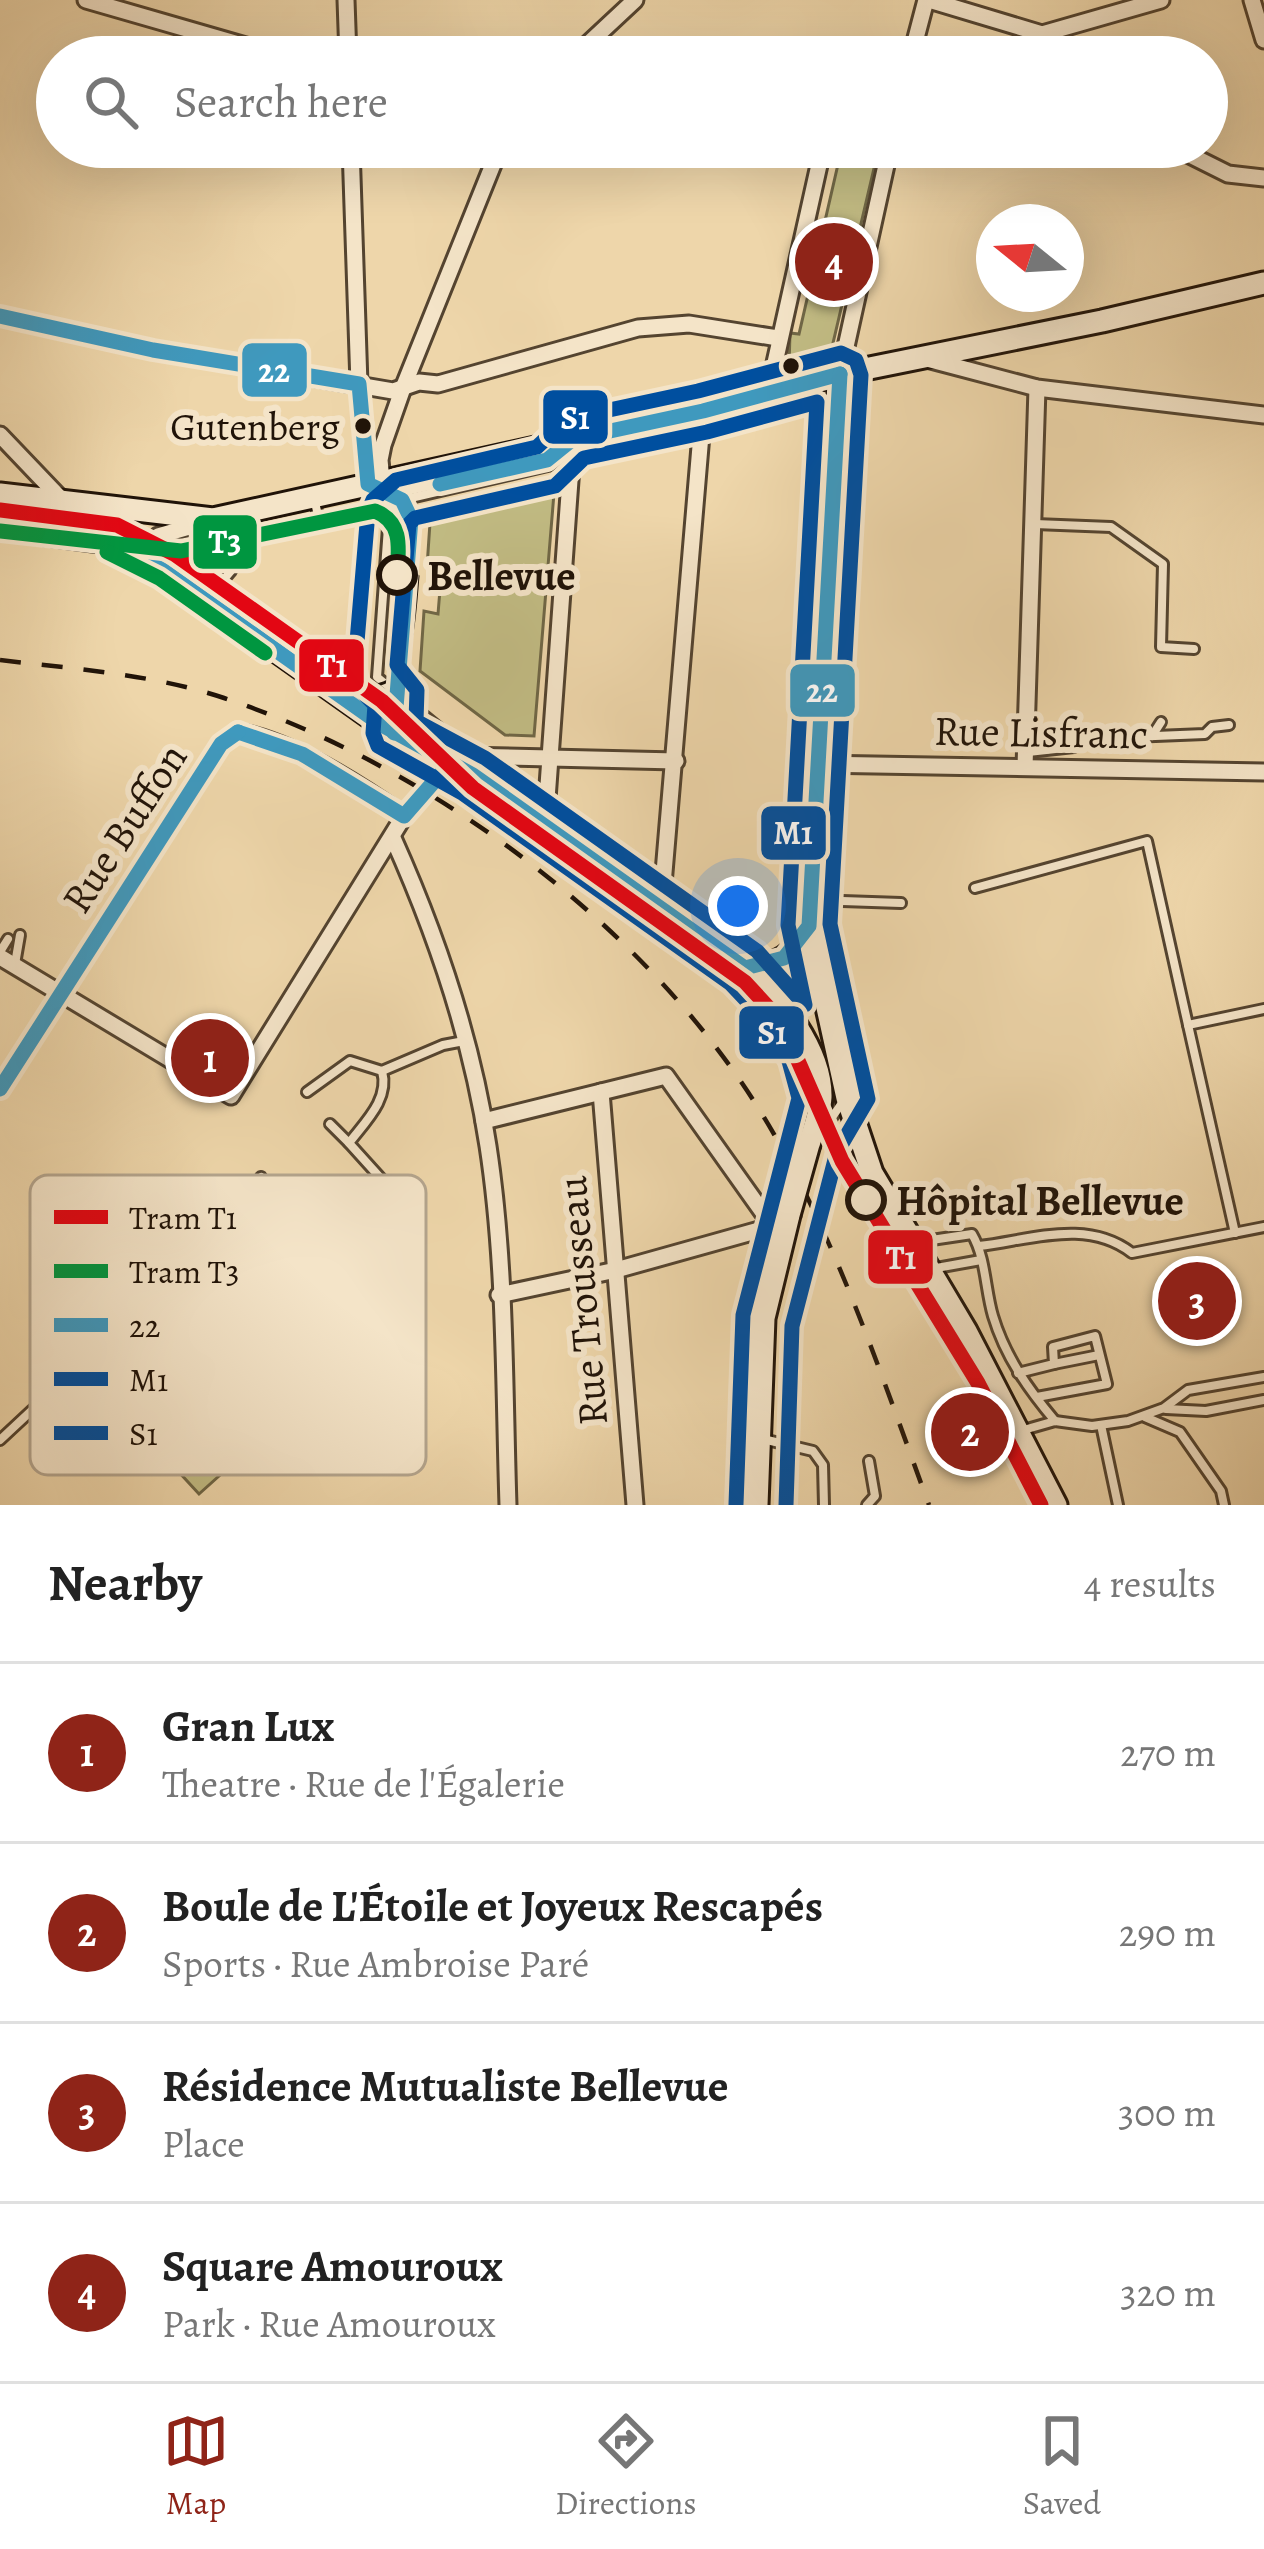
<!DOCTYPE html>
<html lang="en">
<head>
<meta charset="utf-8">
<style>
	:root { --surface:#fff; --page:#f6f6f6; --text:#222; --muted:#767676; --line:#e0e0e0; --accent:#8f2418 }
	body { margin:0; font-family:Alegreya,serif; background:var(--page); color:var(--text) }
	.compass { position:absolute; left:976px; top:204px; width:108px; height:108px; border-radius:50%; background:var(--surface); box-shadow:0 12px 48px #0002; rotate:288deg }
	.you { position:absolute; left:738px; top:906px; width:42px; height:42px; margin:-30px; border:9px solid #fff; border-radius:50%; background:#1a73e8; box-shadow:0 0 0 18px #1a73e833 }
	.badge { display:grid; place-items:center; width:78px; height:78px; border-radius:50%; background:var(--accent); color:#fff; font-size:39px; font-weight:700 }
	.pin { position:absolute; translate:-50% -50%; border:6px solid #fff; box-shadow:0 3px 12px #0006 }
	.list { margin:0; padding:0; list-style:none }
	h2 { display:flex; justify-content:space-between; align-items:center; height:156px; margin:0; padding:0 48px; font-size:51px }
	h2 small { font-size:39px; font-weight:400; color:var(--muted) }
	.list li { display:grid; grid-template-columns:78px 1fr auto; gap:36px; align-items:center; box-sizing:border-box; height:180px; padding:0 48px; border-top:3px solid var(--line) }
	.list b { display:block; font-size:45px; white-space:nowrap }
	.list p { margin:0; font-size:39px; white-space:nowrap; color:var(--muted) }
	.list em { font-size:39px; font-style:normal; color:var(--muted) }
	.icon { flex:none; width:66px; height:66px; fill:none; stroke:currentColor; stroke-width:2; stroke-linecap:round; stroke-linejoin:round }
	.map { position:relative; flex:none; width:1264px; height:1505px; overflow:hidden }
	.search { position:absolute; background:var(--surface); box-shadow:0 12px 48px #0002; left:36px; right:36px; top:36px; height:132px; display:flex; align-items:center; gap:30px; box-sizing:border-box; padding:0 42px; border-radius:66px; color:var(--muted); font-size:45px }
	.sheet { height:876px; background:var(--surface) }
	nav { display:flex; justify-content:space-around; align-items:center; box-sizing:border-box; height:168px; border-top:3px solid var(--line); background:var(--surface); font-size:33px; color:var(--muted) }
	nav a { display:grid; justify-items:center; gap:6px }
	nav .on { color:var(--accent) }
	.map>svg:first-child { display:block }
	.green { fill:#c1bb83; stroke:#706746; stroke-width:3 }
	.lines { fill:none; stroke-linecap:round; stroke-linejoin:round }
	.service-casing { stroke:#544430; stroke-width:14 }
	.minor-casing { stroke:#544430; stroke-width:21 }
	.secondary-casing { stroke:#201308; stroke-width:27 }
	.service { stroke:#f4e4c8; stroke-width:8 }
	.minor { stroke:#f4e4c8; stroke-width:15 }
	.secondary { stroke:#f4e4c8; stroke-width:21 }
	.tram { stroke:#201308; stroke-width:3 }
	.rail { stroke:#201308; stroke-width:4.5; stroke-dasharray:21 21; stroke-linecap:butt }
	.minor-bridge-casing { stroke:#544430; stroke-width:21; stroke-linecap:butt }
	.secondary-bridge-casing { stroke:#201308; stroke-width:27; stroke-linecap:butt }
	.minor-bridge { stroke:#f4e4c8; stroke-width:15 }
	.secondary-bridge { stroke:#f4e4c8; stroke-width:21 }
	.bus-1-casing { stroke:#f4e4c8; stroke-width:24 }
	.bus-2-casing { stroke:#f4e4c8; stroke-width:24 }
	.bus-3-casing { stroke:#f4e4c8; stroke-width:24 }
	.bus-1 { stroke:#3f99be; stroke-width:15 }
	.bus-2 { stroke:#004f9f; stroke-width:15 }
	.bus-3 { stroke:#004f9f; stroke-width:15 }
	.tram-1-casing { stroke:#f4e4c8; stroke-width:24 }
	.tram-2-casing { stroke:#f4e4c8; stroke-width:24 }
	.tram-1 { stroke:#e30613; stroke-width:15 }
	.tram-2 { stroke:#009640; stroke-width:15 }
	.bus-dot { fill:#201308; stroke:#f4e4c8; stroke-width:4.5 }
	.stop-dot { fill:#f4e4c8; stroke:#201308; stroke-width:6 }
	.labels { text-anchor:middle; dominant-baseline:central; stroke-width:12; stroke-linejoin:round; paint-order:stroke }
	.bus-label { font-size:39px; fill:#201308; stroke:#f4e4c8; text-anchor:end }
	.stop-label { font-size:42px; font-weight:bold; fill:#201308; stroke:#f4e4c8; text-anchor:start }
	.street-label { font-size:42px; fill:#201308; stroke:#f4e4c8 }
	.key { fill:#f4e4c8; stroke:#b4a58e; stroke-width:3 }
	.key-label { font-size:33px; fill:#201308 }
	.line-badge { stroke:#f4e4c8; stroke-width:4.5 }
	.badge-label { font-size:33px; text-anchor:middle; font-weight:bold; fill:#fff }
</style>
</head>
<body>
<div class="map">
<svg width="1264" height="1505" viewBox="0 0 1264 1505">
	<rect width="100%" height="100%" fill="#eed6aa"/>
	<filter id="stains"><feTurbulence type="fractalNoise" baseFrequency=".00167" numOctaves="4"/><feColorMatrix values="0 0 0 0 .2 0 0 0 0 .09 0 0 0 0 .02 0 0 0 .5 -.17"/></filter>
	<radialGradient id="worn" r=".72"><stop offset=".6" stop-color="#630" stop-opacity="0"/><stop offset="1" stop-color="#630" stop-opacity=".3"/></radialGradient>
	<g class="green">
		<polygon points="842,147 879,147 829,360 823,367 796,372 789,366 790,333 799,334"/>
		<polygon points="555,481 534,736 505,735 420,671 424,611 438,614 442,565 427,567 431,508"/>
		<polygon points="237,1416 259,1440 199,1494 177,1470"/>
	</g>
	<g class="lines">
		<g class="service-casing">
			<g id="service">
				<polyline points="385,483 395,492 411,490 547,460 563,448"/>
				<polyline points="377,490 402,500 412,524 395,725"/>
				<polyline points="409,490 389,514 377,677 444,732 463,758"/>
				<polyline points="314,498 320,524"/>
				<polyline points="402,500 548,466 558,459"/>
				<polyline points="219,518 226,546"/>
				<polyline points="1035,524 1111,527 1163,564 1161,647 1194,649"/>
				<polyline points="214,591 231,571"/>
				<polyline points="206,594 214,591 389,718"/>
				<polyline points="1152,736 1161,722"/>
				<polyline points="1028,752 1074,747 1081,739 1205,734 1212,727 1229,725"/>
				<polyline points="975,888 1147,841 1188,1025"/>
				<polyline points="813,900 901,903"/>
				<polyline points="0,952 8,939"/>
				<polyline points="15,964 20,935"/>
				<path d="M382,1071C390,1099 365,1122 349,1143L386,1184"/>
				<polyline points="307,1092 350,1061 382,1071 443,1045 464,1041"/>
				<polyline points="330,1124 349,1143"/>
				<polyline points="822,1132 844,1100"/>
				<polyline points="1235,1233 1188,1025 1264,1009"/>
				<path d="M918,1242L972,1234C986,1258 985,1289 993,1316C1005,1356 1028,1389 1055,1421"/>
				<path d="M979,1246C1031,1240 1087,1218 1132,1253L1264,1227"/>
				<polyline points="931,1269 981,1260"/>
				<polyline points="282,1321 304,1215 325,1196 354,1227 346,1234 362,1253 398,1260 397,1289"/>
				<polyline points="1054,1364 1099,1355"/>
				<polyline points="1018,1373 1054,1364 1053,1347 1095,1336 1107,1384 1037,1397"/>
				<polyline points="1166,1409 1206,1411 1264,1400"/>
				<polyline points="1145,1417 1180,1432 1221,1491 1224,1505"/>
				<polyline points="1101,1425 1118,1505"/>
				<polyline points="1020,1431 1055,1421 1092,1426 1128,1421 1164,1408 1188,1390 1264,1377"/>
				<polyline points="0,1440 45,1398 81,1347 170,1286 274,1201 261,1177"/>
				<polyline points="767,1440 813,1451 823,1465 824,1505"/>
				<polyline points="867,1505 875,1496 869,1461"/>
			</g>
		</g>
		<g class="minor-casing">
			<g id="minor">
				<polyline points="86,0 284,57"/>
				<polyline points="346,0 348,57"/>
				<polyline points="929,0 1042,34 1068,57"/>
				<polyline points="1252,0 1264,40"/>
				<polyline points="1042,34 1161,0"/>
				<polyline points="574,57 635,0"/>
				<polyline points="911,57 926,0"/>
				<polyline points="351,147 359,384 368,484"/>
				<polyline points="1174,147 1228,174 1264,178"/>
				<polyline points="0,316 153,350 393,391 419,382 438,384 638,328 689,324 778,338"/>
				<polyline points="927,359 1037,388 1264,415"/>
				<polyline points="840,374 890,147"/>
				<polyline points="768,394 823,147"/>
				<polyline points="0,435 62,500"/>
				<polyline points="382,481 380,460 383,445 403,388 500,147"/>
				<polyline points="154,564 150,552 158,536 210,521"/>
				<polyline points="817,764 1264,772"/>
				<polyline points="1025,767 1037,388"/>
				<polyline points="432,783 451,762 462,756 676,761"/>
				<polyline points="541,824 546,813 573,439"/>
				<path d="M393,838C437,936 472,1040 488,1146C506,1263 504,1386 508,1505"/>
				<polyline points="661,908 703,411"/>
				<polyline points="0,957 231,1096 404,816"/>
				<path d="M0,1089L221,744L238,732C291,741 360,785 404,816L413,805"/>
				<polyline points="601,1092 635,1505"/>
				<polyline points="484,1121 666,1076 771,1224"/>
				<polyline points="499,1295 616,1270 777,1225"/>
			</g>
		</g>
		<g class="secondary-casing">
			<g id="secondary">
				<polyline points="840,374 809,926 847,1098 872,1173 966,1331 1056,1505"/>
				<polyline points="0,494 213,519 703,411 840,374 1102,321 1264,283"/>
				<path d="M0,528L101,541L154,564L380,724L473,775L745,968C779,995 822,1051 821,1097C820,1113 814,1129 809,1144"/>
				<path d="M745,968C777,967 795,955 809,926"/>
				<polyline points="781,1006 781,988 791,976 800,975 821,986"/>
				<polyline points="757,1505 764,1318 789,1215"/>
			</g>
		</g>
		<use href="#service" class="service"/>
		<use href="#minor" class="minor"/>
		<use href="#secondary" class="secondary"/>
		<path class="tram" d="M330,672C413,719 413,632 418,576"/>
		<path class="rail" d="M0,660C75,669 152,674 224,698C440,770 662,937 775,1136C841,1252 883,1380 929,1505"/>
		<g class="minor-bridge-casing">
			<polyline id="minor-bridge" points="413,805 432,783"/>
		</g>
		<g class="secondary-bridge-casing">
			<polyline id="secondary-bridge" points="789,1215 809,1144"/>
		</g>
		<use href="#minor-bridge" class="minor-bridge"/>
		<use href="#secondary-bridge" class="secondary-bridge"/>
		<g class="bus-1-casing">
			<g id="bus-1">
				<polyline points="0,316 153,350 359,384 368,484 402,500 411,519 394,733"/>
				<polyline points="440,484 547,460 573,439 703,411 840,374"/>
				<polyline points="0,528 101,541 154,564 380,724 473,775 745,968"/>
				<polyline points="238,732 302,754 404,816 451,762"/>
				<polyline points="745,968 784,958 809,926 840,374"/>
				<polyline points="0,1089 221,744 238,732"/>
			</g>
		</g>
		<g class="bus-2-casing">
			<polygon id="bus-2" points="817,402 788,925 805,1005 757,951 485,758 416,721 417,690 397,665 409,524 415,518 555,486 584,458 707,432"/>
		</g>
		<g class="bus-3-casing">
			<polyline id="bus-3" points="736,1504 743,1315 799,1098 789,1061 764,1019 731,984 462,793 378,746 373,733 375,705 360,690 355,665 368,512 373,500 396,480 537,447 567,419 698,391 841,353 856,360 861,375 830,924 868,1099 837,1152 792,1326 786,1505"/>
		</g>
		<use href="#bus-1" class="bus-1"/>
		<use href="#bus-2" class="bus-2"/>
		<use href="#bus-3" class="bus-3"/>
		<g class="tram-1-casing">
			<polyline id="tram-1" points="0,510 117,525 174,554 382,701 473,788 745,982 768,1007 792,1047 842,1161 978,1383 1041,1505"/>
		</g>
		<g class="tram-2-casing">
			<g id="tram-2">
				<path d="M0,531L181,551L375,511C403,522 399,548 397,575"/>
				<polyline points="107,552 159,578 265,653"/>
			</g>
		</g>
		<use href="#tram-1" class="tram-1"/>
		<use href="#tram-2" class="tram-2"/>
	</g>
	<g class="bus-dot">
		<circle cx="791" cy="366" r="10"/>
		<circle cx="363" cy="426" r="10"/>
	</g>
	<g class="stop-dot">
		<circle cx="397" cy="575" r="18"/>
		<circle cx="866" cy="1200" r="18"/>
	</g>
	<g class="labels">
		<g class="bus-label">
			<text x="340" y="426">Gutenberg</text>
		</g>
		<g class="stop-label">
			<text x="427" y="575">Bellevue</text>
			<text x="896" y="1200">Hôpital Bellevue</text>
		</g>
		<g class="street-label">
			<text transform="translate(1041 732) rotate(1)">Rue Lisfranc</text>
			<text transform="translate(124 828) rotate(-57)">Rue Buffon</text>
			<text transform="translate(582 1301) rotate(-95)">Rue Trousseau</text>
		</g>
	</g>
	<rect x="30" y="1175" width="396" height="300" rx="18" class="key"/>
	<rect x="54" y="1210" width="54" height="14" fill="#e30613"/>
	<rect x="54" y="1264" width="54" height="14" fill="#009640"/>
	<rect x="54" y="1318" width="54" height="14" fill="#3f99be"/>
	<rect x="54" y="1372" width="54" height="14" fill="#004f9f"/>
	<rect x="54" y="1426" width="54" height="14" fill="#004f9f"/>
	<g class="key-label">
		<text x="129" y="1229">Tram T1</text>
		<text x="129" y="1283">Tram T3</text>
		<text x="129" y="1337">22</text>
		<text x="129" y="1391">M1</text>
		<text x="129" y="1445">S1</text>
	</g>
	<g class="line-badge">
		<rect x="240" y="341" width="69" height="58" rx="12" fill="#3f99be"/>
		<rect x="541" y="388" width="69" height="58" rx="12" fill="#004f9f"/>
		<rect x="191" y="513" width="68" height="58" rx="12" fill="#009640"/>
		<rect x="297" y="637" width="69" height="57" rx="12" fill="#e30613"/>
		<rect x="788" y="662" width="69" height="57" rx="12" fill="#3f99be"/>
		<rect x="759" y="804" width="69" height="58" rx="12" fill="#004f9f"/>
		<rect x="737" y="1004" width="69" height="57" rx="12" fill="#004f9f"/>
		<rect x="866" y="1228" width="69" height="58" rx="12" fill="#e30613"/>
	</g>
	<g class="badge-label">
		<text x="274" y="382">22</text>
		<text x="575" y="429">S1</text>
		<text x="225" y="553">T3</text>
		<text x="332" y="677">T1</text>
		<text x="822" y="702">22</text>
		<text x="793" y="844">M1</text>
		<text x="772" y="1044">S1</text>
		<text x="901" y="1269">T1</text>
	</g>
	<rect width="100%" height="100%" filter="url(#stains)"/>
	<rect width="100%" height="100%" fill="url(#worn)"/>
</svg>
<svg class="compass" viewBox="-18 -18 36 36"><path d="M0-13l5 13h-10z" fill="#e53935"/><path d="M0 13l5-13h-10z" fill="#767676"/></svg>
<div class="you"></div>
<div class="pin badge" style="left:210px;top:1058px">1</div>
<div class="pin badge" style="left:970px;top:1432px">2</div>
<div class="pin badge" style="left:1197px;top:1301px">3</div>
<div class="pin badge" style="left:834px;top:262px">4</div>
<div class="search"><svg class="icon" aria-label="search" viewBox="0 0 24 24"><circle cx="10" cy="10" r="6"/><path d="M15 15l6 6"/></svg>Search here</div>
</div>
<section class="sheet">
<h2>Nearby<small>4 results</small></h2>
<ul class="list">
<li><span class="badge">1</span><div><b>Gran Lux</b><p>Theatre · Rue de l'Égalerie</p></div><em>270 m</em></li>
<li><span class="badge">2</span><div><b>Boule de L'Étoile et Joyeux Rescapés</b><p>Sports · Rue Ambroise Paré</p></div><em>290 m</em></li>
<li><span class="badge">3</span><div><b>Résidence Mutualiste Bellevue</b><p>Place</p></div><em>300 m</em></li>
<li><span class="badge">4</span><div><b>Square Amouroux</b><p>Park · Rue Amouroux</p></div><em>320 m</em></li>
</ul>
</section>
<nav>
<a class="on"><svg class="icon" aria-label="map" viewBox="0 0 24 24"><path d="M3 6l6-2 6 2 6-2v14l-6 2-6-2-6 2zM9 4v14M15 6v14"/></svg>Map</a>
<a><svg class="icon" aria-label="directions" viewBox="0 0 24 24"><path d="M12 3l9 9-9 9-9-9zM9 14v-3h6M13 9l2 2-2 2"/></svg>Directions</a>
<a><svg class="icon" aria-label="saved" viewBox="0 0 24 24"><path d="M7 4h10v16l-5-4-5 4z"/></svg>Saved</a>
</nav>
</body>
</html>
